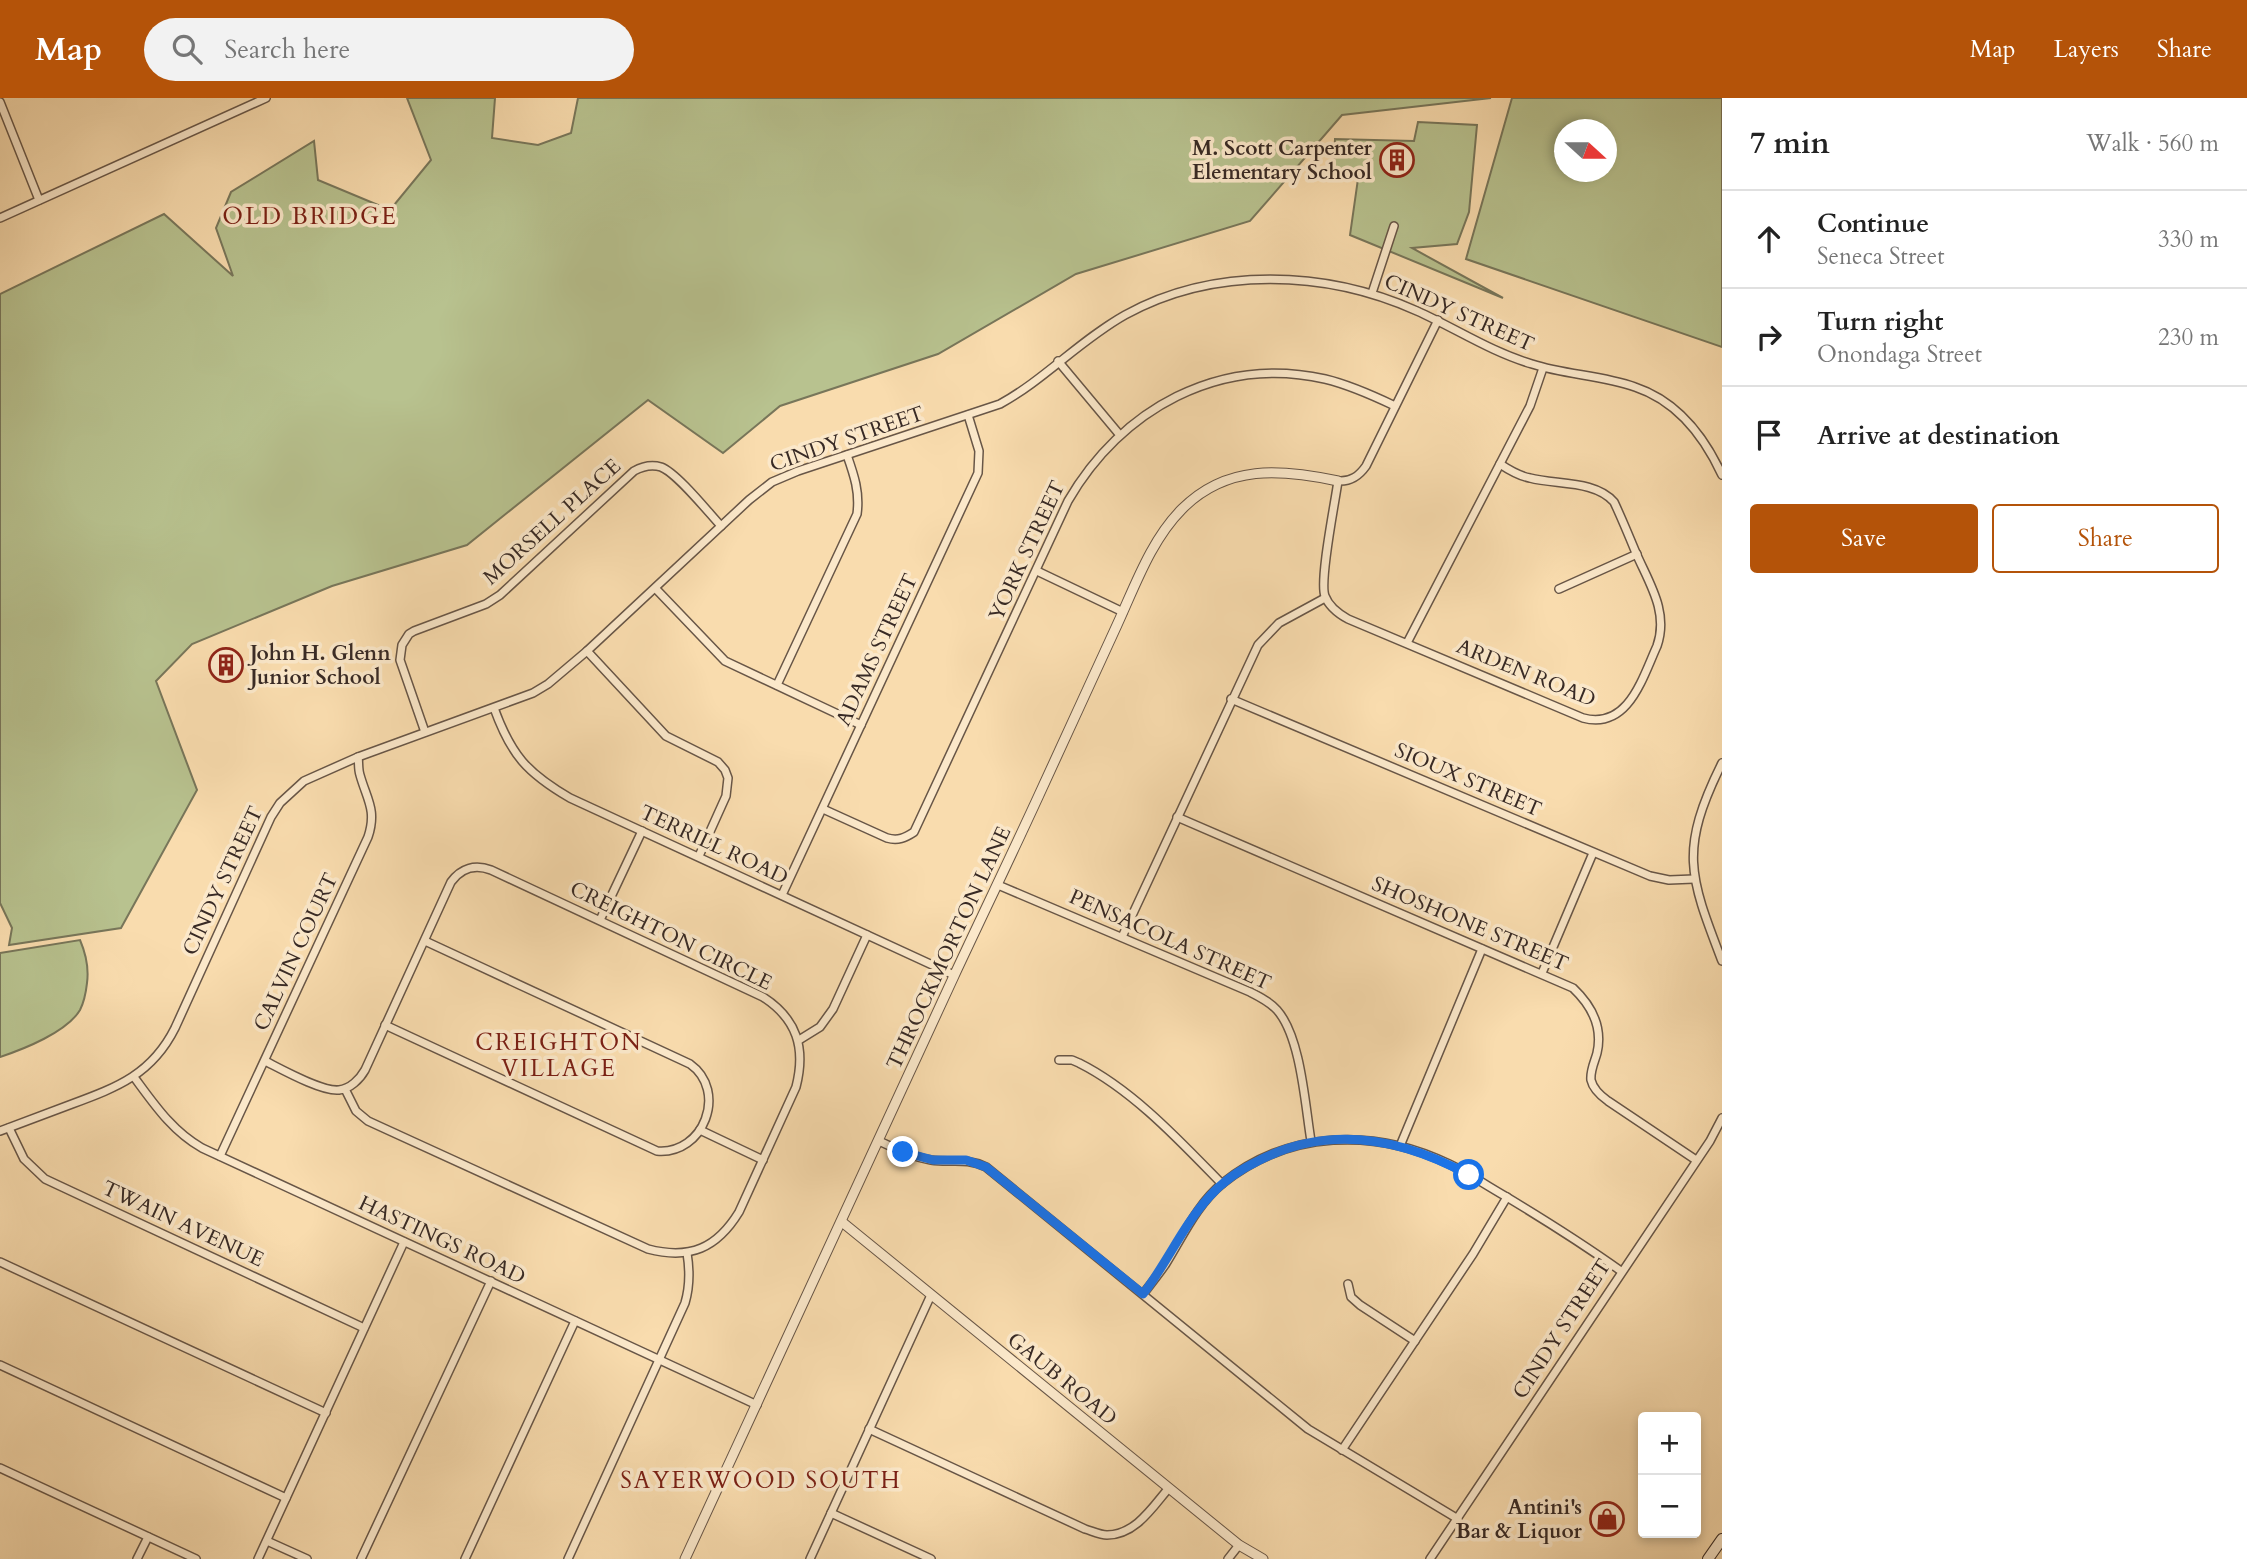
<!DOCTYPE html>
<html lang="en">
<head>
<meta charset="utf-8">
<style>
	:root { --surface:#fff; --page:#f2f2f2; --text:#222; --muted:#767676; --line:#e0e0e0; --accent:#b45309 }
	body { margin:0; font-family:Cardo,serif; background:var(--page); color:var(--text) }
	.controls { position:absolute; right:21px; bottom:21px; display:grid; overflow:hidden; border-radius:7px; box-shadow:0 4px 10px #0003 }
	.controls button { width:63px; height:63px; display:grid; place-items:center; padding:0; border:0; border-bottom:2px solid var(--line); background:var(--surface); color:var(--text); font:35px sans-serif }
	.compass { position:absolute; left:1554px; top:21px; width:63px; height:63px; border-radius:50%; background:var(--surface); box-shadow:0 4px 10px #0003; rotate:111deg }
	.stop { position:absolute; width:21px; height:21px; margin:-16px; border:5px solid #1a73e8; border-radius:50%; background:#fff }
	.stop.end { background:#1a73e8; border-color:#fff; box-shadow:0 2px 7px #0008 }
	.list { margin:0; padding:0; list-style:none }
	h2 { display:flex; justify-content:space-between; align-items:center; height:91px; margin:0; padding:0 28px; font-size:30px }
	h2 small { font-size:23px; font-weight:400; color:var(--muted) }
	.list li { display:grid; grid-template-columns:46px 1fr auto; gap:21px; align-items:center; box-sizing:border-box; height:98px; padding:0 28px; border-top:2px solid var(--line) }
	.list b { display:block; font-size:26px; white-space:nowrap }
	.list p { margin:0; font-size:23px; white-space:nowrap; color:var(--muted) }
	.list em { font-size:23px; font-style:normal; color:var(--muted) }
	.actions { display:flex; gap:14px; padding:21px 28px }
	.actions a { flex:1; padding:16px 0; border:2px solid var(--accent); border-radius:7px; text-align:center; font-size:24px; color:var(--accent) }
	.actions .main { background:var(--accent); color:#fff }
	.icon { flex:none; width:38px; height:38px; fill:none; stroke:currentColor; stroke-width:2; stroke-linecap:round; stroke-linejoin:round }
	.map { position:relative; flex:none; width:1722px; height:1461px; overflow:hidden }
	header { display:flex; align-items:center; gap:42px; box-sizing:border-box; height:98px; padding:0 35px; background:var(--accent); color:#fff }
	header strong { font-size:33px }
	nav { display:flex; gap:38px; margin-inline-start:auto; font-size:24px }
	.search { width:490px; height:63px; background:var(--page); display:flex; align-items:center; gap:18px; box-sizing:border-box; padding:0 24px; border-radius:38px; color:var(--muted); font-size:26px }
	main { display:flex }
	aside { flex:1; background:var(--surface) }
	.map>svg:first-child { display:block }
	.green { fill:#b8c28f; stroke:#78765a; stroke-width:2; fill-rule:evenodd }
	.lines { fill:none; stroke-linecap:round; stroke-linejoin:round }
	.minor-casing { stroke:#685647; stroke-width:10 }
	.tertiary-casing { stroke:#685647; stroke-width:11 }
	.secondary-casing { stroke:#382a25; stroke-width:12 }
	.minor { stroke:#fbe8ca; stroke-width:7 }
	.tertiary { stroke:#fbe8ca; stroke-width:9 }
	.secondary { stroke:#fbe8ca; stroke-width:10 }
	.route { stroke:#1a73e8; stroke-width:9 }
	.labels { text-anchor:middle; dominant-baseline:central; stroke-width:7; stroke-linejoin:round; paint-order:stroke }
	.poi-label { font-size:21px; font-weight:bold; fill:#382a25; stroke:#fbe8ca; text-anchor:end }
	.street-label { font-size:21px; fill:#382a25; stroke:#fbe8ca }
	.neighbourhood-label { font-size:23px; letter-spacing:2px; fill:#7a1f14; stroke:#fbe8ca }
	.quarter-label { font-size:24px; letter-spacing:2px; fill:#7a1f14; stroke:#fbe8ca }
</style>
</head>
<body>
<header>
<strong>Map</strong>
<div class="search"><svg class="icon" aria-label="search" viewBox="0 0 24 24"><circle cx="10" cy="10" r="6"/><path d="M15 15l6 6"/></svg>Search here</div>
<nav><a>Map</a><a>Layers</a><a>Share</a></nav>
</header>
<main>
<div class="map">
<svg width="1722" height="1461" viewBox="0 0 1722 1461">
	<rect width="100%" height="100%" fill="#f9dcae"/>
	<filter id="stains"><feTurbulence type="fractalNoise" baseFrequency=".00286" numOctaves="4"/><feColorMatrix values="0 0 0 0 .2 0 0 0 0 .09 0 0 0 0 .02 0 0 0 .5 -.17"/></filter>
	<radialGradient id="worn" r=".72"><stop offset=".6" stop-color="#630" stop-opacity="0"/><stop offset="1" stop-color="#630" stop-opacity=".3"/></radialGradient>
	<g class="green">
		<polygon points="407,0 495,0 492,40 538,47 571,35 578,0 1491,0 1342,17 1250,123 1076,176 938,256 780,308 723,355 648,302 467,447 332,488 192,546 156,583 197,692 121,830 9,847 12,830 0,805 0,196 164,116 233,178 216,130 231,94 314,43 318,82 390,112 431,62"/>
		<path d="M1512,0H1722V249L1466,161ZM1564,32H1606V74H1564Z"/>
		<polygon points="1418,24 1477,27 1469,114 1457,146 1412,150 1503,200 1350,137 1358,81 1333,79 1335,41 1414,43"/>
		<path d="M80,842C86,856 89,870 87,885C86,894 84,904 80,912C67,934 24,951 0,959V855Z"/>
	</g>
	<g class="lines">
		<g class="minor-casing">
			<g id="minor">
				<polyline points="0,4 39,102"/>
				<polyline points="0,120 266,0"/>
				<polyline points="1372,195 1394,128"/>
				<path d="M1438,222L1366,368C1359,378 1351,384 1338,383C1335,405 1319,483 1325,498C1329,509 1339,516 1348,521L1583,620C1628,632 1642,581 1657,548C1669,514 1649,485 1636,455C1629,438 1622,421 1614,404C1595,382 1556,387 1530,380C1519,378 1509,372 1500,366"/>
				<polyline points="1058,263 1119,336"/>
				<polyline points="1037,473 1123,514"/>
				<polyline points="656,491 725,563 861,627"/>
				<polyline points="1559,491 1637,456"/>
				<polyline points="1407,545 1530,308 1543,270"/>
				<polyline points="587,553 666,638 718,664 725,672 728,680 726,698 699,758"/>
				<path d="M777,587L857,416C860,394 854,377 847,357"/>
				<polyline points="1231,601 1650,778 1669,782 1694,781"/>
				<path d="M494,610C511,657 527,675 570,700L954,877"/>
				<path d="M425,634L400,562L402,547L409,536L414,533L486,506L500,497L634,373C643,368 651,366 661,369C677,375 708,414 721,428"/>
				<path d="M1722,665C1679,752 1689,777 1722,863"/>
				<path d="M823,711L887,740C898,743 905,740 914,734L1068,403C1121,311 1219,257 1325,281C1350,287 1372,297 1395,308"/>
				<path d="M1177,719L1573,890C1591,907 1603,929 1597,955C1595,963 1590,972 1591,982C1593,991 1601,998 1608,1003L1696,1062"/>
				<path d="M998,787L1250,894C1260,899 1270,904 1277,912C1301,939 1305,1007 1311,1043"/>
				<polyline points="782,797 978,375 979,353 968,317"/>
				<polyline points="600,822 642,733"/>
				<polyline points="1122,839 1258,547 1279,525 1325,500"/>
				<polyline points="1542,875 1593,755"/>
				<path d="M385,927L657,1053C704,1057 728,993 690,966L425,843"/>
				<polyline points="799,942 820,929 833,911 867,837"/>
				<path d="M1059,962H1072L1079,965C1133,992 1180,1043 1222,1086"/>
				<path d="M265,963C281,971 322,994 339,992C350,991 360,981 365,972L451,784C461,770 475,766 491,772L763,899C797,921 806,950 796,989L739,1114C717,1150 690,1162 648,1151L368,1023L356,1013L345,991"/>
				<path d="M134,979C154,1006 172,1033 202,1050L757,1307"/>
				<polyline points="9,1030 24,1061 45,1081 364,1230"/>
				<polyline points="700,1032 763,1062"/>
				<path d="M0,1033C24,1024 48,1015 72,1006C118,989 152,976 175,930L271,719L280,705L304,683L358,659L533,595L548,586L587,553L749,402L772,384L798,373L1000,306C1044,282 1079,243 1125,217C1214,168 1326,172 1417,213C1455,230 1491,254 1532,266C1566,277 1602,277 1635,289C1677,303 1704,338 1722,377"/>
				<path d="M879,1043C896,1051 913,1059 931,1062C952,1065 965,1059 986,1069L1308,1331L1458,1421"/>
				<polyline points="1400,1048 1482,851"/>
				<path d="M220,1058L368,739C377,712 367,702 360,677C358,671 359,665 358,659"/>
				<polyline points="0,1164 326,1315"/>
				<polyline points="1348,1186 1351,1199 1360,1207 1415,1243"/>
				<path d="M1143,1196C1150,1187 1158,1177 1165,1167C1183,1138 1197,1106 1223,1085C1289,1032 1375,1030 1449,1066C1468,1075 1486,1087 1505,1098C1545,1122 1583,1146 1621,1173"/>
				<polyline points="0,1267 286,1400"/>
				<path d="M869,1331L1085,1431C1092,1433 1100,1437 1107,1437C1135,1437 1152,1410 1168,1391"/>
				<polyline points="1342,1352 1473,1156 1507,1099"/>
				<polyline points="0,1370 196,1461"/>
				<polyline points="831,1415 931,1461"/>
				<polyline points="267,1443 307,1461"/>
				<polyline points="137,1461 148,1439"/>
				<polyline points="258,1461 404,1144"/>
				<polyline points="361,1461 491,1183"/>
				<polyline points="465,1461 575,1223"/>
				<path d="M568,1461L685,1205C690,1188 690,1173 687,1155"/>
				<polyline points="810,1461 931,1197"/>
				<polyline points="1228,1461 1239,1447"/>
				<polyline points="1430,1461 1710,1043 1722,1020"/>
			</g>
		</g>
		<g class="tertiary-casing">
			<g id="tertiary">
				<polyline points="842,1124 1239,1447 1263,1461"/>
				<path d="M685,1461C775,1267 863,1072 954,878C982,818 1011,758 1039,697C1065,640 1091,584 1117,527C1135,488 1151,442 1182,411C1227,366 1281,371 1338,383"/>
			</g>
		</g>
		<g class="secondary-casing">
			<polyline id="secondary" points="1708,1461 1722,1441"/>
		</g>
		<use href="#minor" class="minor"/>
		<use href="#tertiary" class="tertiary"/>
		<use href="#secondary" class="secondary"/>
	</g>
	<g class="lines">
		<path class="route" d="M903,1054L933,1062H966L986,1069L1143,1196C1167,1165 1182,1129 1209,1099C1223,1083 1241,1071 1260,1062C1330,1026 1403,1041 1469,1077"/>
	</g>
	<defs>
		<g id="building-ring" transform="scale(1.75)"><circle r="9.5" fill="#fbe8ca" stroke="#8f2418" stroke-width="1.5"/><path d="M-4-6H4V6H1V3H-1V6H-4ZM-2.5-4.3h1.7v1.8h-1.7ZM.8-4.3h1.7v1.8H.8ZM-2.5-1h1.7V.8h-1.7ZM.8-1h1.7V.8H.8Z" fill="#8f2418"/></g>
		<g id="shop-ring" transform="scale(1.75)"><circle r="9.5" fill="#fbe8ca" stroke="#8f2418" stroke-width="1.5"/><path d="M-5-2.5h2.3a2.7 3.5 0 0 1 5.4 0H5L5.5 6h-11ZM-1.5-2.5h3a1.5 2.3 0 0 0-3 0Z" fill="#8f2418"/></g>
	</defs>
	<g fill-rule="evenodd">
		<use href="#building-ring" x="1397" y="62"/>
		<use href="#building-ring" x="226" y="567"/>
		<use href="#shop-ring" x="1607" y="1421"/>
	</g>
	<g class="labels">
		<g class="poi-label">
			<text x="1372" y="50">M. Scott Carpenter<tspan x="1372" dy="24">Elementary School</tspan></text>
			<text x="250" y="555" text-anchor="start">John H. Glenn<tspan x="250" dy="24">Junior School</tspan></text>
			<text x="1582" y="1409">Antini's<tspan x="1582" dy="24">Bar &amp; Liquor</tspan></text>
		</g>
		<g class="street-label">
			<text transform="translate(1459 215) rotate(24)">CINDY STREET</text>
			<text transform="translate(847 341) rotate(-19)">CINDY STREET</text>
			<text transform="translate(552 424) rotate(-42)">MORSELL PLACE</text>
			<text transform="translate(1027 453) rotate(-65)">YORK STREET</text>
			<text transform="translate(877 552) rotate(-65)">ADAMS STREET</text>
			<text transform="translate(1526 575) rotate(22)">ARDEN ROAD</text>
			<text transform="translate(1468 682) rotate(23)">SIOUX STREET</text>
			<text transform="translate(714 747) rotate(25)">TERRILL ROAD</text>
			<text transform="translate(223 783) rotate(-65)">CINDY STREET</text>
			<text transform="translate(1470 826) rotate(23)">SHOSHONE STREET</text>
			<text transform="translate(671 838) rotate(26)">CREIGHTON CIRCLE</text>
			<text transform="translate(1170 842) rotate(24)">PENSACOLA STREET</text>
			<text transform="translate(949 850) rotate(-65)">THROCKMORTON LANE</text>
			<text transform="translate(296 854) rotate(-65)">CALVIN COURT</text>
			<text transform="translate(183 1126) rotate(25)">TWAIN AVENUE</text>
			<text transform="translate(442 1142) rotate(25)">HASTINGS ROAD</text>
			<text transform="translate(1562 1231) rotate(-57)">CINDY STREET</text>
			<text transform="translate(1062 1281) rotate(39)">GAUB ROAD</text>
		</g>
		<g class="neighbourhood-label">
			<text x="559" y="944">CREIGHTON<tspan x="559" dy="26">VILLAGE</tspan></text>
			<text x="761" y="1382">SAYERWOOD SOUTH</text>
		</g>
		<g class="quarter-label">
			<text x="310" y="118">OLD BRIDGE</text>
		</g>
	</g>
	<rect width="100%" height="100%" filter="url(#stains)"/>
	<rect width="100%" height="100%" fill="url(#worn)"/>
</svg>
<div class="controls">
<button>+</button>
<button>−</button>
</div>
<svg class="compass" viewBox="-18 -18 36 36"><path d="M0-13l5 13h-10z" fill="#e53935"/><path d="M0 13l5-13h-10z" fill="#767676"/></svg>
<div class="stop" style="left:1469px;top:1077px"></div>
<div class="stop end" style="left:903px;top:1054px"></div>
</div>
<aside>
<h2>7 min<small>Walk · 560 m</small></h2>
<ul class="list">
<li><svg class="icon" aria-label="ahead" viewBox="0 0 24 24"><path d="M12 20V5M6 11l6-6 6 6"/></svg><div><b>Continue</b><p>Seneca Street</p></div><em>330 m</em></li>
<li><svg class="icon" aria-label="right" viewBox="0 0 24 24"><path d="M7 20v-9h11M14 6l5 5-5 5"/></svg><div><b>Turn right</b><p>Onondaga Street</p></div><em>230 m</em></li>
<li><svg class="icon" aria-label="arrive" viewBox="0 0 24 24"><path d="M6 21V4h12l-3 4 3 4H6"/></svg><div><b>Arrive at destination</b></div></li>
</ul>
<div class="actions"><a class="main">Save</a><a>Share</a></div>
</aside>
</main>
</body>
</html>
